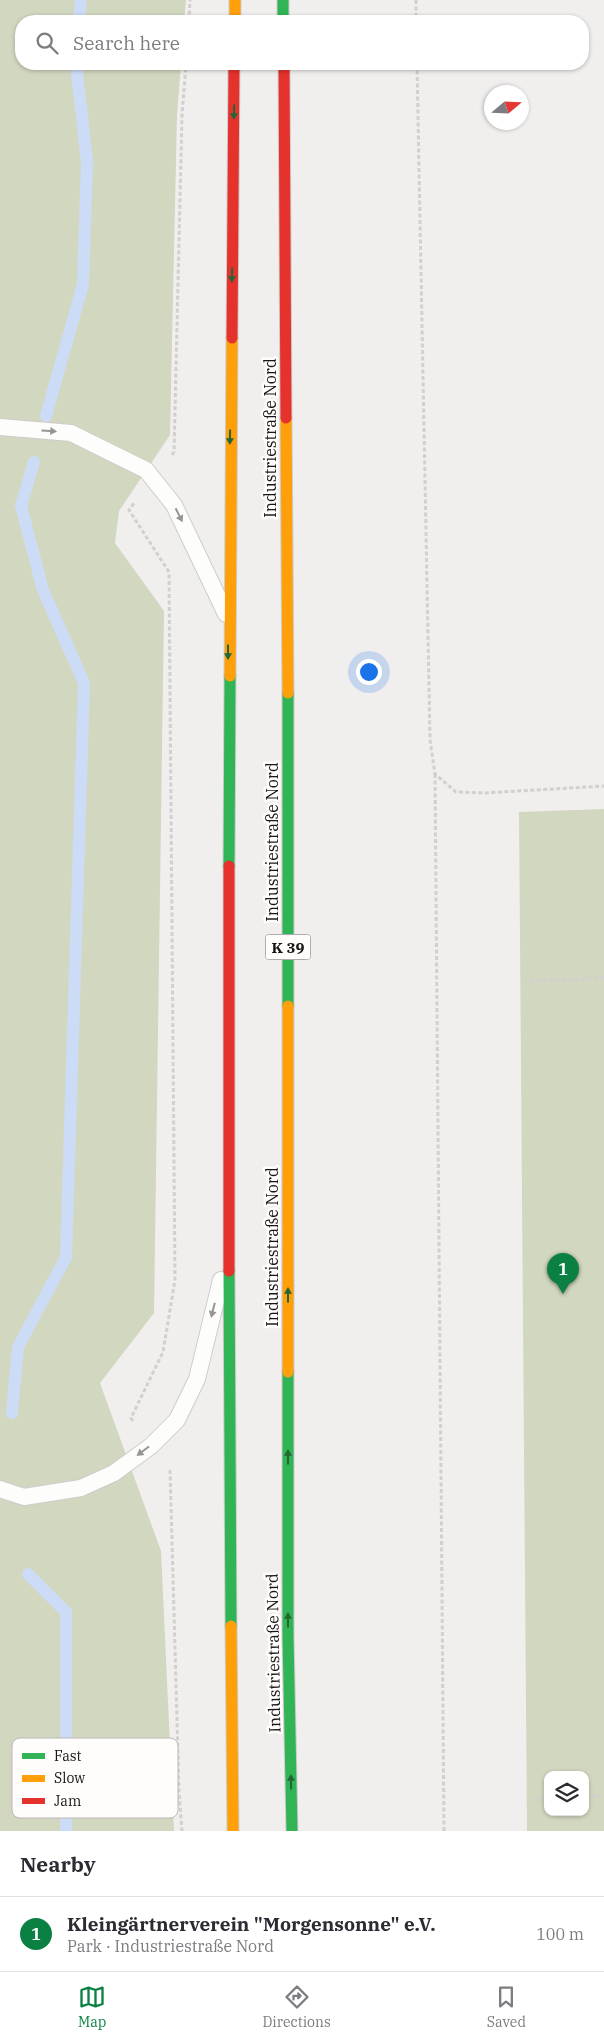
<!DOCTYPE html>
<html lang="en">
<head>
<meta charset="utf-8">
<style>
	:root { --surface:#fff; --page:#f2f2f3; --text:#2b2b33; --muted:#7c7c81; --line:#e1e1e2; --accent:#0b8043 }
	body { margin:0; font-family:"IBM Plex Serif",serif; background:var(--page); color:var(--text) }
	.controls { position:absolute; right:15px; bottom:15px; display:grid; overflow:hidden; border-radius:10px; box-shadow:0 1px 4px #0004 }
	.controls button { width:45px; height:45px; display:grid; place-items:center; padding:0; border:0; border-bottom:1px solid var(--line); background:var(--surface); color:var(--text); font:25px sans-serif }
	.compass { position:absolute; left:484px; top:85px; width:45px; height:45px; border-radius:50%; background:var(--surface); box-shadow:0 1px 4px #0004; rotate:71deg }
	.you { position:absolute; left:368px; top:671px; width:18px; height:18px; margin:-12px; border:4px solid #fff; border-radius:50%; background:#1a73e8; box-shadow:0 0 0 8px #1a73e833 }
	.badge { display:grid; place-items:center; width:32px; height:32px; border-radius:50%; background:var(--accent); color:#fff; font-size:16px; font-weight:700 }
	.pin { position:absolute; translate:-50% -41px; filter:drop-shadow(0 1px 2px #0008) }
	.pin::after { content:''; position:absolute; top:26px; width:18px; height:15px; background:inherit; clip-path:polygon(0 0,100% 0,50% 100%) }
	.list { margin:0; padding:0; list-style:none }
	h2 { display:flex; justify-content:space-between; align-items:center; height:65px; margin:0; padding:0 20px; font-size:21px }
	h2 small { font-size:16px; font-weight:400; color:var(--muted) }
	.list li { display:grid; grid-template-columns:32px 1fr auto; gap:15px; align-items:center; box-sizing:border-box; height:75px; padding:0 20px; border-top:1px solid var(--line) }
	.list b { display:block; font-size:19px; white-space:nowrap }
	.list p { margin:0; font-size:16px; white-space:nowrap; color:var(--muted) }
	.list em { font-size:16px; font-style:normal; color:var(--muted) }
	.icon { flex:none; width:28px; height:28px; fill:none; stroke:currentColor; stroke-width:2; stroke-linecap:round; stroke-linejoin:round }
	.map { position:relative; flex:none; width:604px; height:1831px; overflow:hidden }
	.search { position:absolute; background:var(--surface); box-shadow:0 1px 4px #0004; left:15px; right:15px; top:15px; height:55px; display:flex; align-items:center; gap:12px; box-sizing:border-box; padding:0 18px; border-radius:20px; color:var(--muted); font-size:19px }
	.sheet { height:140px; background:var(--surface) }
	nav { display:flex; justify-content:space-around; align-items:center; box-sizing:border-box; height:70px; border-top:1px solid var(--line); background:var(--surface); font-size:14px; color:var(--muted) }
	nav a { display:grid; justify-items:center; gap:2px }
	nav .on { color:var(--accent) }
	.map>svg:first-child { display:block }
	.green { fill:#d2d7c0; fill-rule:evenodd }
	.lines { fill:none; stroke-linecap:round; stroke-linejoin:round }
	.stream { stroke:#cddcf6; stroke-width:12 }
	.lane-casing { stroke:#cdcccb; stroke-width:18 }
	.fast-casing { stroke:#cccbca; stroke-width:13 }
	.slow-casing { stroke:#cccbca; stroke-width:13 }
	.jam-casing { stroke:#cccbca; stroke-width:13 }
	.path { stroke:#d1d0cf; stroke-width:3; stroke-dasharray:4 2.5; stroke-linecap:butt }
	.lane { stroke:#fdfdfc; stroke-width:16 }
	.fast { stroke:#30b455; stroke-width:11 }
	.slow { stroke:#ff9f0a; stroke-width:11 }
	.jam { stroke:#e5322d; stroke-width:11 }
	.oneway { fill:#246535 }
	.oneway2 { fill:#969594 }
	.labels { text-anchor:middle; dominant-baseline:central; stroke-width:5; stroke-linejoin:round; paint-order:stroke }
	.shield { fill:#fffdfb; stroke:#5d5b5a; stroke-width:1 }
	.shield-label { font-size:15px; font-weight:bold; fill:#171615 }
	.street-label { font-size:16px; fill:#171615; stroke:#fffdfb }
	.key { fill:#fffdfb; stroke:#b9b8b6; stroke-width:1 }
	.key-label { font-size:14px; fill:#171615 }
</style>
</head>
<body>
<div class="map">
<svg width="604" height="1831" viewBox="0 0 604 1831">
	<rect width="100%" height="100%" fill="#f1efee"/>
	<g class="green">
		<polygon points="0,0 186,0 184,21 21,21 21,64 181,64 177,115 170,435 119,511 115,543 164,611 154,1313 100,1383 161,1551 174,1831 0,1831"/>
		<path d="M604,809V1831H527L519,812ZM548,1775H585V1812H548Z"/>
	</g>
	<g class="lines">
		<g class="stream">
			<polyline points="79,21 81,0"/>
			<polyline points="46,416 83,284 87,162 76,64"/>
			<polyline points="12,1413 18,1347 66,1257 84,683 43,590 21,506 34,462"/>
			<polyline points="28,1574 66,1612 66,1831"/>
		</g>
		<g class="lane-casing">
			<g id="lane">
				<polyline points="0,427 71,433 146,470 174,505 226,614"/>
				<polyline points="0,1489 24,1497 81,1488 114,1473 151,1446 177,1420 197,1379 221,1280"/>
			</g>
		</g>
		<g class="fast-casing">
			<g id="fast">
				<polyline points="283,0 283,21"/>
				<polyline points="288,693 288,1006"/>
				<polyline points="229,866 230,676"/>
				<polyline points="229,1271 231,1626"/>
				<polyline points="288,1372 288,1636 292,1831"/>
			</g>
		</g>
		<g class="slow-casing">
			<g id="slow">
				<polyline points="235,0 235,21"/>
				<polyline points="286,418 288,693"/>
				<polyline points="230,676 232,338"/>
				<polyline points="288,1006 288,1372"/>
				<polyline points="231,1626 233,1831"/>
			</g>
		</g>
		<g class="jam-casing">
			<g id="jam">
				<polyline points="284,64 286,418"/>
				<polyline points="232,338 234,64"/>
				<polyline points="229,866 229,1271"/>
			</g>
		</g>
		<g class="path">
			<polyline points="416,0 416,21"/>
			<polyline points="189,21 190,0"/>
			<polyline points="417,64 430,740 435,774 456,792 483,793 604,786"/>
			<polyline points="172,455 174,452 182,115 186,64"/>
			<polyline points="435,774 444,1831"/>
			<polyline points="530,981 604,978"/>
			<polyline points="133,1421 131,1418 163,1352 175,1280 169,572 129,510 134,503"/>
			<polyline points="170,1470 179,1792 182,1831"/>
			<polyline points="585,1796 604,1795"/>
			<polyline points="537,1800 548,1799"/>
		</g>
		<use href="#lane" class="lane"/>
		<use href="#fast" class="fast"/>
		<use href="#slow" class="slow"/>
		<use href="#jam" class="jam"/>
	</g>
	<defs><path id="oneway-solid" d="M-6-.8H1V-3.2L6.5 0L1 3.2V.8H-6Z" transform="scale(1.25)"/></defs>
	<g class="oneway">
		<use href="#oneway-solid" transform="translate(234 112) rotate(91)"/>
		<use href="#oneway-solid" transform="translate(232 275) rotate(91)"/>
		<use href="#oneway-solid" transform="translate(230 437) rotate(91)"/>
		<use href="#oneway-solid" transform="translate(228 652) rotate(90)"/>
		<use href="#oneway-solid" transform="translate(288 1295) rotate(-90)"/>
		<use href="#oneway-solid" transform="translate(288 1457) rotate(-90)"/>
		<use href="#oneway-solid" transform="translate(288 1620) rotate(-90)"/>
		<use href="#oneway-solid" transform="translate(291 1782) rotate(-91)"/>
	</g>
	<g class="oneway2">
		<use href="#oneway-solid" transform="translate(49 431) rotate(4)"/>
		<use href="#oneway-solid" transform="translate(179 515) rotate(63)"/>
		<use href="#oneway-solid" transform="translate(213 1310) rotate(104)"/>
		<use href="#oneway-solid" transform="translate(143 1451) rotate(143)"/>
	</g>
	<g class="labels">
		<rect class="shield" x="265.5" y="934.5" width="45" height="25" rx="4"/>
		<g class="shield-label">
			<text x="288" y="947">K 39</text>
		</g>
		<g class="street-label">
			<text transform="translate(270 438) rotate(-90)">Industriestraße Nord</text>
			<text transform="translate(272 842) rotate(-90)">Industriestraße Nord</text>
			<text transform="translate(272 1247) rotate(-90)">Industriestraße Nord</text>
			<text transform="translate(273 1653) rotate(-91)">Industriestraße Nord</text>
		</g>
	</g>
	<rect x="12" y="1738" width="166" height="80" rx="8" class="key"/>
	<rect x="22" y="1753" width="23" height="6" fill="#30b455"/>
	<rect x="22" y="1775" width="23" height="7" fill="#ff9f0a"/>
	<rect x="22" y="1798" width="23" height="6" fill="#e5322d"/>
	<g class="key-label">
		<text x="54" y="1761">Fast</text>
		<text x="54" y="1783">Slow</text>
		<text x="54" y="1806">Jam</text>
	</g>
</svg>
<div class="controls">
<button><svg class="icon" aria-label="layers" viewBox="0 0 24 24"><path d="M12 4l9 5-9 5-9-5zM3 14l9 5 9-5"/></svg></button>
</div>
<svg class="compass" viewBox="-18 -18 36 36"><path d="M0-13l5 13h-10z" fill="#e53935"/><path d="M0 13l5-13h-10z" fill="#7c7c81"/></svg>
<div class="you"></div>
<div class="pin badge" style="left:563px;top:1294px">1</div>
<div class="search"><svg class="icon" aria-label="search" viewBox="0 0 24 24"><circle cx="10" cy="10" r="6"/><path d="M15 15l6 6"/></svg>Search here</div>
</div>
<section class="sheet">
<h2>Nearby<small></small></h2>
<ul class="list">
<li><span class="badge">1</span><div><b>Kleingärtnerverein &quot;Morgensonne&quot; e.V.</b><p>Park · Industriestraße Nord</p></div><em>100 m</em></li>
</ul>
</section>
<nav>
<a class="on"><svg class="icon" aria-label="map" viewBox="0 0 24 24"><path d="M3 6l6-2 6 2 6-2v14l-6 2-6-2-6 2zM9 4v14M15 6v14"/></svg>Map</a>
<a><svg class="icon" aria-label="directions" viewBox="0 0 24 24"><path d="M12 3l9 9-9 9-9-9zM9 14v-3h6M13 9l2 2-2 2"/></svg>Directions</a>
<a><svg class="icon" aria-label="saved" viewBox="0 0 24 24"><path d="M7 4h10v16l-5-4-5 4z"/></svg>Saved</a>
</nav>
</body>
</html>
